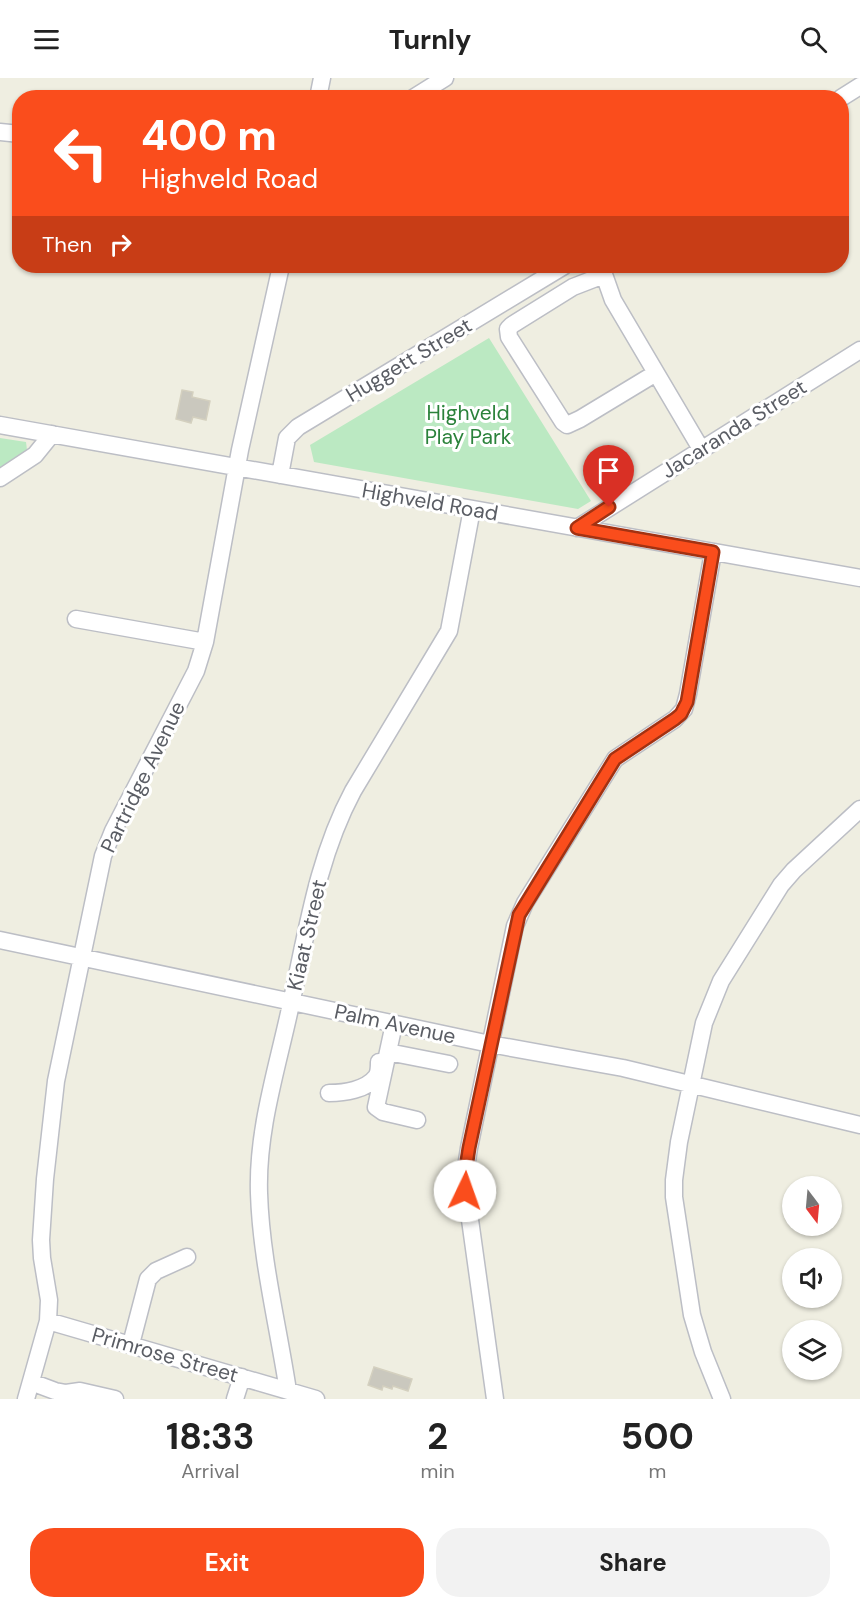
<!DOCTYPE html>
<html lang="en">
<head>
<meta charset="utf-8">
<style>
	:root { --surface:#fff; --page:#f2f2f2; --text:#222; --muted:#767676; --accent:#fa4d1c }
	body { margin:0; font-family:"DM Sans",sans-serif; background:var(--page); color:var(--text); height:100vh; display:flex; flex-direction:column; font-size:22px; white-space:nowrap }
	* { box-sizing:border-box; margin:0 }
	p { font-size:20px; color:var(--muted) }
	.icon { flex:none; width:33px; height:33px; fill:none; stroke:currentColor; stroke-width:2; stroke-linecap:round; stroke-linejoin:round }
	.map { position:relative; height:1321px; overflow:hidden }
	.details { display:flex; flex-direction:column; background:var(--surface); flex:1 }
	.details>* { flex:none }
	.top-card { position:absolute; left:12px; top:12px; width:837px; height:183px; border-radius:24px; box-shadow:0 2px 4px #0004; background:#fa4d1c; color:#fff; overflow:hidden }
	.needle { width:39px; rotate:164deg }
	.buttons { position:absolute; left:782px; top:1098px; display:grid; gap:12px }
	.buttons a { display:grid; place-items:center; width:60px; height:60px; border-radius:50%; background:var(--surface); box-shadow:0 2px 4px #0004; font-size:30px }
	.pin { position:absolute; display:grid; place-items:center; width:51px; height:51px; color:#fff; margin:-62px -26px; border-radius:50% 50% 50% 0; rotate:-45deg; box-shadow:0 0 6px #0007 }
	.pin .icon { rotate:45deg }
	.me { position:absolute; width:66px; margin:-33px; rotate:3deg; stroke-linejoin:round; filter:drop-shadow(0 0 4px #0008) }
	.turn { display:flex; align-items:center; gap:21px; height:126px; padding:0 30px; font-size:27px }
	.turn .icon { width:78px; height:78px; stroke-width:2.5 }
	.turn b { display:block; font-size:42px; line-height:51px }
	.then { display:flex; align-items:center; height:57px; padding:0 30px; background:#0003; gap:12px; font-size:22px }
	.eta { display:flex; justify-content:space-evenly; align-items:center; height:102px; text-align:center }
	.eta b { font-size:36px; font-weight:700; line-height:42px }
	.action { display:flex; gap:12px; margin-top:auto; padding:12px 30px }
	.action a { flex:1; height:69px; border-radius:24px; background:var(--accent); color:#fff; font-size:24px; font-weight:700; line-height:69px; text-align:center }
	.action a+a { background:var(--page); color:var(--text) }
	header { display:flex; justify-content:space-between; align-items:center; height:78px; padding:0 30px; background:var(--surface); font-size:27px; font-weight:700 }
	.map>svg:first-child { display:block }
	.green { fill:#bbe9c2 }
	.building { fill:#cac8be; stroke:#d4d0bf; stroke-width:1.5 }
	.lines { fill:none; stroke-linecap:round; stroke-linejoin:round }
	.minor-casing { stroke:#bcbec5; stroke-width:19 }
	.minor { stroke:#fff; stroke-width:16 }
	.route-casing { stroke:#a23212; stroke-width:15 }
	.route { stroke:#fa4d1c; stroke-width:10 }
	.labels { text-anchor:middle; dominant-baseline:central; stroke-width:6; stroke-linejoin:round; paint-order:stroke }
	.street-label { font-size:21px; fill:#5a5d64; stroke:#fff }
	.park-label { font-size:21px; fill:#2b823b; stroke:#fff }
</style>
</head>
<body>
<header><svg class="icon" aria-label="menu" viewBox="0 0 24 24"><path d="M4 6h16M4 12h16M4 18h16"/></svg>Turnly<svg class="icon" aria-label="search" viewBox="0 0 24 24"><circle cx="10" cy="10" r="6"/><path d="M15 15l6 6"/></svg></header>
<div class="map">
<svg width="860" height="1321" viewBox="0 0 860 1321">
	<rect width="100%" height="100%" fill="#efeee1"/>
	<path class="green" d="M489,260L591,423L578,431L314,384L310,367Z
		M0,360L26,364L27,372L0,391Z"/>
	<path class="building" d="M182,312L193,314L192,319L210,323L206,342L193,339L191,345L176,341Z
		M374,1289L412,1301L408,1313L393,1308L392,1311L383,1308L382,1312L368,1307Z"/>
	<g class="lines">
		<g class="minor-casing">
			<path id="minor" d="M318,20L322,0
				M413,20L445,0
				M841,20L860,8
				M0,54L20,56
				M601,188L613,222L701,371
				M604,197L573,209L512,247L508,251L509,259L563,344L567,347L580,341L656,295
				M0,347L860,500
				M280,397L287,360L298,349L564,188
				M0,400L35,377L52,356
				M577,450L860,272
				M76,541L205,564
				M0,862L490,966L623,990L860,1047
				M394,946L376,1029L383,1034L417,1042
				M388,974L449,986
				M329,1015C344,1015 366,1012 376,999C379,995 379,988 379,984
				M48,1243L316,1321
				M131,1266L148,1201L156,1193L187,1179
				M31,1304L55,1313L66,1315L80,1313L115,1321
				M288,1313C278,1247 261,1181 259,1115C257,1054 276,994 289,935C306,860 316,782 353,713L449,553L472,431
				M26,1321L48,1243L49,1222L42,1180L41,1162L45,1101L56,1003L103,778L113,753L196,593L205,564L240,372L281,188
				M235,1321L242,1299
				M495,1321L466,1113L465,1096L469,1070L515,848L525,825L615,681L675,641L684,631L688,616L713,474
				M722,1321L703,1274L692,1237L674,1119V1102L679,1064L704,945L721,903L781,807L794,792L860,731"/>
		</g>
		<use href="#minor" class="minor"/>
	</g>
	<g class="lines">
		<g class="route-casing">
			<path id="route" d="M465,1113V1096L469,1070L519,837L615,681L675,641L681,636L687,624L713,474L577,450L609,429"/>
		</g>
		<use href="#route" class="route"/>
	</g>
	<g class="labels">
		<g class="street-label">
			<text transform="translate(409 282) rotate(-31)">Huggett Street</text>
			<text transform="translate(734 351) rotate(-32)">Jacaranda Street</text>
			<text transform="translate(430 424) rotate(10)">Highveld Road</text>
			<text transform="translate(143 699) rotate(-64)">Partridge Avenue</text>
			<text transform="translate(307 857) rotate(-77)">Kiaat Street</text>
			<text transform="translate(395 946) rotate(12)">Palm Avenue</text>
			<text transform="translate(165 1277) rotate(16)">Primrose Street</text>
		</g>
		<g class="park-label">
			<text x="468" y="335">Highveld<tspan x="468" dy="24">Play Park</tspan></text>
		</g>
	</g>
</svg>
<div class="buttons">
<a><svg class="needle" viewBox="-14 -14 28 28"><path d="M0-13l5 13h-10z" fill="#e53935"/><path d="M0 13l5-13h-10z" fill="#767676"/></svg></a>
<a><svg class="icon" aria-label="sound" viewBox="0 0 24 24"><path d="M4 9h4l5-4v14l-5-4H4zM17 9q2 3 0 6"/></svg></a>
<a><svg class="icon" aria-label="layers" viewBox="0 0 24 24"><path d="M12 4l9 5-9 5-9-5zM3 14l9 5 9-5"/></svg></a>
</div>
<div class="pin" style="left:609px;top:429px;background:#d93025"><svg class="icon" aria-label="arrive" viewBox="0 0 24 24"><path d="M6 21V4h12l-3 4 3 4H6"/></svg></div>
<svg class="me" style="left:465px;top:1113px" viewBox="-20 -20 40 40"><circle r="19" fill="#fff"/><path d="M0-13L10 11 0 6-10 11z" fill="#fa4d1c"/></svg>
<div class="top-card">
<div class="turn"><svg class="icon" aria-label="left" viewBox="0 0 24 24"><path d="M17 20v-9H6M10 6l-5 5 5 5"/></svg><div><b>400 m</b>Highveld Road</div></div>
<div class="then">Then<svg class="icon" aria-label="right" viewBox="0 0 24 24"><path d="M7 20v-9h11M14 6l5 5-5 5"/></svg></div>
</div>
</div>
<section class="details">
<div class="eta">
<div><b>18:33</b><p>Arrival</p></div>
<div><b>2</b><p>min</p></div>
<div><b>500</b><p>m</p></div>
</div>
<div class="action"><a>Exit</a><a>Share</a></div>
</section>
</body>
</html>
